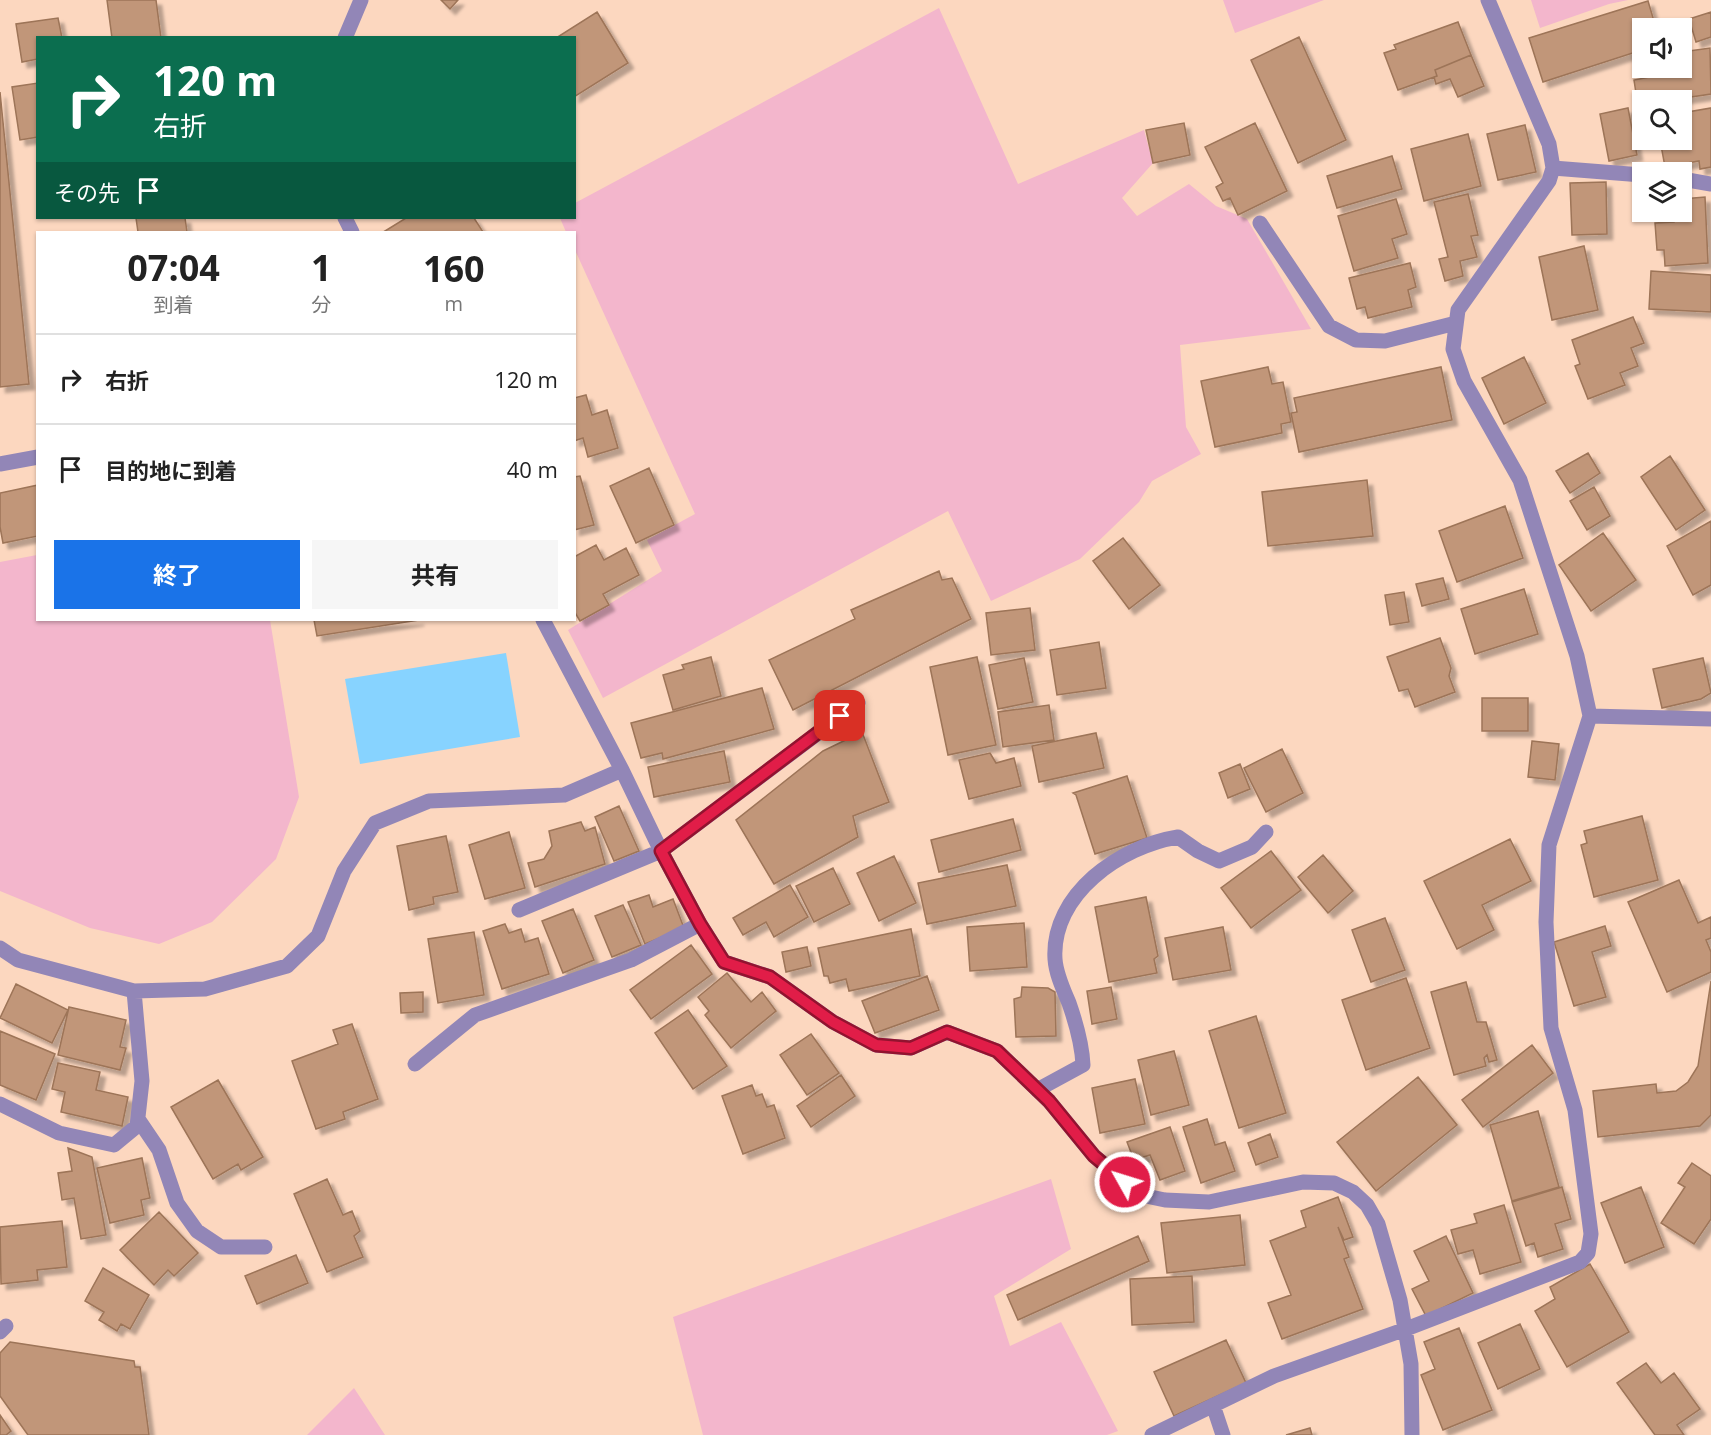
<!DOCTYPE html>
<html lang="ja">
<head>
<meta charset="utf-8">
<style>
	:root { --surface:#fff; --page:#f6f6f6; --text:#222; --muted:#767676; --line:#e0e0e0; --accent:#1a73e8 }
	body { margin:0; font-family:"Open Sans","Noto Sans JP",sans-serif; background:var(--page); color:var(--text); height:100vh; display:flex; flex-direction:column; font-size:22px; white-space:nowrap }
	* { box-sizing:border-box; margin:0 }
	p { font-size:20px; color:var(--muted) }
	.icon { flex:none; width:33px; height:33px; fill:none; stroke:currentColor; stroke-width:2; stroke-linecap:round; stroke-linejoin:round }
	.map { position:relative; flex:1; overflow:hidden }
	.side { position:absolute; left:36px; top:231px; width:540px; height:390px; display:flex; flex-direction:column; background:var(--surface); border-radius:0px; box-shadow:0 2px 4px #0004 }
	.side>* { flex:none }
	.banner { position:absolute; left:36px; top:36px; width:540px; height:183px; border-radius:0px; box-shadow:0 2px 4px #0004; background:#0b6e4f; color:#fff; overflow:hidden }
	.buttons { position:absolute; left:1632px; top:18px; display:grid; gap:12px }
	.buttons a { display:grid; place-items:center; width:60px; height:60px; border-radius:0px; background:var(--surface); box-shadow:0 2px 4px #0004; font-size:30px }
	.pin { position:absolute; display:grid; place-items:center; width:51px; height:51px; color:#fff; margin:-26px; border-radius:12px; box-shadow:0 3px 9px #0006 }
	.me { position:absolute; width:66px; margin:-33px; rotate:309deg; stroke-linejoin:round; filter:drop-shadow(0 0 4px #0008) }
	.turn { display:flex; align-items:center; gap:21px; height:126px; padding:0 18px; font-size:27px }
	.turn .icon { width:78px; height:78px; stroke-width:2.5 }
	.turn b { display:block; font-size:42px; line-height:51px }
	.then { display:flex; align-items:center; height:57px; padding:0 18px; background:#0003; gap:12px; font-size:22px }
	.eta { display:flex; justify-content:space-evenly; align-items:center; height:102px; text-align:center }
	.eta b { font-size:36px; font-weight:700; line-height:42px }
	.cta { display:flex; gap:12px; margin-top:auto; padding:12px 18px }
	.cta a { flex:1; height:69px; border-radius:0px; background:var(--accent); color:#fff; font-size:24px; font-weight:700; line-height:69px; text-align:center }
	.cta a+a { background:var(--page); color:var(--text) }
	ul { padding:0; list-style:none }
	li { display:flex; align-items:center; gap:18px; height:90px; padding:0 18px; border-top:2px solid var(--line) }
	li div { flex:1 }
	li b { display:block; font-size:22px }
	li em { font-style:normal }
	.map>svg:first-child { display:block }
	.green { fill:#f3b6cc }
	.water { fill:#87d3ff }
	.building { fill:#c19679; stroke:#9d7458; stroke-width:1.5; filter:url(#shadow) }
	.lines { fill:none; stroke-linecap:round; stroke-linejoin:round }
	.minor { stroke:#9286b7; stroke-width:15 }
	.route-casing { stroke:#92132f; stroke-width:15 }
	.route { stroke:#e11d48; stroke-width:10 }
</style>
</head>
<body>
<div class="map">
<svg width="1711" height="1435" viewBox="0 0 1711 1435">
	<defs>
		<filter id="shadow"><feDropShadow dx="5.5" dy="5.5" stdDeviation="1.5" flood-color="#0004"/></filter>
	</defs>
	<rect width="100%" height="100%" fill="#fcd7bf"/>
	<path class="green" d="M1223,0H1324L1235,33Z
		M1531,0H1628L1609,4L1540,28Z
		M939,8L1018,184L1144,130L1153,163L1122,198L1137,216L1189,184L1216,206L1247,219L1311,329L1180,345L1186,427L1201,454L1152,481L1139,502L1080,559L991,601L948,511L603,698L568,630L662,571L647,540L695,514L575,250L574,232H566L560,218H574L575,203Z
		M37,555L38,620H270L299,797L276,859L212,922L159,944L90,928L0,891V562Z
		M1051,1179L1071,1249L994,1296L1010,1346L1061,1322L1118,1431L1107,1435H703L673,1317Z
		M354,1388L385,1435H307Z"/>
	<path class="water" d="M506,653L520,737L360,764L345,679Z"/>
	<path class="building" d="M107,0H156L161,38H112Z
		M441,0H458L450,9Z
		M1648,1L1656,28H1642V50L1543,82L1529,38Z
		M597,12L628,63L574,97V38H556Z
		M1711,12V37L1696,42L1689,19Z
		M58,18L62,38H38V59L22,62L16,24Z
		M1458,22L1471,55L1435,70L1437,76L1398,90L1384,53L1396,49L1394,45Z
		M1299,37L1346,140L1298,163L1251,60Z
		M1710,48L1711,94L1671,100H1642V105L1638,106L1634,80L1650,77L1648,68H1682V52Z
		M1471,55L1484,86L1458,97L1450,79L1436,84L1434,77L1437,76L1435,70Z
		M38,83V137L20,140L12,87Z
		M0,92L29,384L0,387Z
		M1628,108L1637,155L1609,161L1600,114Z
		M1711,108V167L1700,169L1699,161L1665,167L1660,140H1682V113Z
		M1184,123L1190,155L1153,163L1146,130Z
		M1255,123L1287,191L1238,215L1230,198L1223,201L1216,187L1223,183L1205,147Z
		M1525,125L1536,172L1498,180L1487,134Z
		M1468,134L1481,186L1424,201L1411,149Z
		M1392,156L1402,189L1337,208L1327,176Z
		M1606,182L1607,234L1572,235L1570,183Z
		M1468,194L1478,235L1471,236L1477,257L1460,261L1463,276L1445,281L1439,259L1448,257L1434,202Z
		M1705,197L1708,263L1665,266L1664,250H1657L1655,223L1674,222V212H1682V199Z
		M1396,199L1407,234L1392,239L1398,258L1354,271L1338,216Z
		M136,218H185L187,232H138Z
		M406,218H474L483,232H387L385,231Z
		M1584,246L1598,310L1552,320L1539,257Z
		M1410,263L1416,287L1408,290L1412,307L1368,318L1365,307L1357,309L1349,278Z
		M1651,271L1711,275V312L1649,309Z
		M1633,317L1644,343L1631,348L1638,366L1620,373L1625,385L1588,399L1575,366L1580,364L1572,340Z
		M1524,357L1546,403L1504,424L1482,378Z
		M1268,367L1272,384L1283,382L1291,422L1281,424L1282,433L1215,447L1201,381Z
		M1441,367L1452,420L1299,452L1291,413L1297,412L1294,398Z
		M586,395L592,415L607,410L618,448L588,457L583,438L574,441V398Z
		M1588,453L1600,473L1570,493L1556,471Z
		M1670,456L1705,510L1676,530L1641,477Z
		M649,468L674,525L636,543L610,486Z
		M580,476L594,525L574,530V477Z
		M1367,480L1373,536L1268,546L1262,492Z
		M38,485V536L3,543L0,527V493Z
		M1594,487L1610,516L1587,530L1570,501Z
		M1505,506L1523,558L1457,582L1439,531Z
		M1711,521V585L1693,595L1667,546Z
		M1603,533L1636,580L1591,611L1559,565Z
		M1123,538L1160,585L1129,609L1093,561Z
		M596,545L604,560L626,548L639,575L603,594L609,605L580,621L574,611V557Z
		M939,571L942,580L952,578L971,619L793,710L769,660L855,619L851,610Z
		M1443,578L1449,599L1422,606L1416,584Z
		M1524,589L1538,634L1475,654L1461,609Z
		M1404,592L1409,622L1390,625L1385,595Z
		M1030,608L1035,650L991,655L986,613Z
		M314,620H419L317,636Z
		M1440,638L1451,668L1449,676L1455,692L1415,707L1408,689L1399,691L1387,657Z
		M1099,642L1106,688L1057,695L1050,650Z
		M711,657L721,696L673,710L663,675L684,669L682,665Z
		M977,657L996,745L948,755L930,667Z
		M1024,658L1033,702L998,709L989,665Z
		M1703,658L1711,693L1701,699L1662,708L1653,669Z
		M762,688L774,729L663,759L662,753L641,758L631,723Z
		M1482,698H1528V731H1482Z
		M1049,705L1054,740L1003,747L998,712Z
		M862,732L889,802L853,816L858,837L774,884L736,820L823,751Z
		M1096,733L1104,768L1039,782L1032,746Z
		M1532,741L1559,744L1555,780L1528,777Z
		M1282,749L1303,793L1266,812L1244,768Z
		M724,751L730,782L654,797L648,767Z
		M990,753L996,763L1014,758L1021,786L969,799L959,760Z
		M1240,764L1250,789L1228,798L1219,773Z
		M1127,776L1147,838L1095,854L1076,795L1073,793Z
		M619,806L639,851L614,861L595,817Z
		M1642,816L1658,880L1594,897L1581,845L1587,843L1584,831Z
		M1013,819L1021,850L939,872L931,840Z
		M581,822L585,831L595,827L605,864L535,887L528,863L544,859L552,846L549,831Z
		M509,832L525,888L485,899L469,845Z
		M446,836L458,892L433,897L434,904L409,910L397,846Z
		M1510,839L1531,881L1482,905L1494,930L1457,949L1424,881Z
		M1271,851L1301,890L1251,928L1221,888Z
		M1323,855L1353,891L1328,913L1298,877Z
		M894,856L916,903L879,921L857,873Z
		M1007,865L1016,906L927,924L918,883Z
		M833,868L850,904L814,922L796,886Z
		M1679,880L1698,923L1711,917V938L1706,940L1711,952V972L1667,992L1628,902Z
		M790,885L808,917L774,937L766,922L743,935L733,918Z
		M649,895L653,907L673,899L684,928L645,944L628,902Z
		M1146,897L1158,956L1154,959L1157,973L1109,982L1095,907Z
		M623,905L641,945L612,957L595,916Z
		M573,909L594,960L563,973L542,921Z
		M1385,918L1405,970L1371,982L1352,930Z
		M1024,923L1027,967L970,971L967,927Z
		M505,924L509,933L521,929L525,942L538,938L549,974L502,989L483,931Z
		M1605,926L1611,946L1592,952L1606,997L1574,1006L1554,942Z
		M1223,927L1231,970L1173,980L1165,938Z
		M911,929L920,976L849,991L846,979L830,983L828,976H824L818,948Z
		M474,932L484,995L438,1003L428,939Z
		M691,945L712,974L651,1019L630,990Z
		M807,947L811,966L786,972L782,952Z
		M727,973L751,1002L762,992L776,1011L731,1048L705,1015L709,1011L698,997Z
		M927,976L939,1010L875,1033L862,1001Z
		M1406,978L1430,1048L1366,1070L1342,1000Z
		M1711,981V1115L1700,1126L1598,1137L1593,1091L1656,1084L1657,1093L1676,1091L1688,1082L1698,1066Z
		M1466,982L1477,1022H1486L1497,1060L1489,1062L1487,1055L1484,1058L1486,1066L1454,1075L1431,992Z
		M16,984L68,1010L52,1043L0,1018Z
		M1022,987L1048,988L1055,992L1056,1036L1016,1037L1014,999L1021,997Z
		M1111,987L1117,1019L1092,1024L1087,991Z
		M423,992V1012L401,1013L400,993Z
		M69,1007L126,1020L120,1047L126,1048L120,1070L58,1055Z
		M688,1010L727,1066L693,1089L655,1033Z
		M1256,1016L1286,1113L1239,1128L1209,1031Z
		M352,1024L378,1099L343,1112L345,1119L316,1129L292,1061L338,1044L333,1030Z
		M0,1031L55,1054L36,1100L0,1085Z
		M811,1034L839,1073L807,1095L780,1055Z
		M1532,1045L1553,1073L1483,1127L1462,1100Z
		M1174,1051L1189,1105L1151,1115L1138,1060Z
		M58,1063L100,1072L96,1090L128,1097L122,1126L61,1112L65,1092L52,1089Z
		M841,1075L855,1096L811,1127L797,1106Z
		M1418,1077L1457,1125L1376,1191L1337,1142Z
		M1135,1079L1145,1124L1100,1133L1092,1088Z
		M218,1080L263,1157L241,1170L238,1164L213,1179L171,1107Z
		M752,1085L756,1096L762,1094L767,1107L774,1105L785,1138L743,1154L722,1096Z
		M1538,1111L1559,1187L1512,1201L1490,1125Z
		M1207,1119L1215,1145L1225,1142L1235,1171L1201,1183L1183,1127Z
		M1170,1127L1185,1171L1160,1180L1150,1155L1134,1160L1127,1142Z
		M1270,1134L1278,1157L1256,1165L1248,1143Z
		M68,1148L92,1157L106,1235L81,1239L74,1198L62,1200L58,1173L72,1171Z
		M142,1158L150,1198L141,1200L144,1215L110,1223L97,1168Z
		M1692,1163L1711,1176V1219L1694,1244L1661,1223L1685,1187L1678,1183Z
		M327,1179L343,1215L352,1211L360,1231L354,1236L363,1257L327,1272L294,1194Z
		M1562,1187L1571,1219L1555,1224L1563,1249L1538,1257L1534,1243L1526,1246L1512,1202Z
		M1641,1187L1664,1247L1625,1263L1601,1203Z
		M1338,1197L1353,1237L1344,1240L1338,1227L1349,1257L1344,1259L1363,1309L1282,1339L1268,1303L1291,1295L1270,1241L1306,1227L1301,1211Z
		M1504,1205L1521,1262L1480,1274L1473,1250L1458,1254L1451,1230L1477,1223L1474,1214Z
		M159,1212L198,1253L174,1276L168,1270L154,1285L120,1250Z
		M1240,1215L1245,1265L1167,1273L1161,1223Z
		M62,1221L67,1267L37,1270L38,1280L1,1284L0,1227Z
		M1138,1236L1149,1261L1018,1320L1007,1295Z
		M1446,1236L1473,1293L1426,1316L1412,1289L1429,1281L1414,1251Z
		M296,1255L308,1283L257,1304L245,1276Z
		M1590,1264L1629,1332L1567,1367L1535,1311L1555,1299L1550,1287Z
		M103,1268L149,1295L130,1329L121,1324L117,1331L99,1320L104,1312L85,1301Z
		M1192,1276L1194,1322L1132,1325L1130,1279Z
		M1520,1324L1540,1369L1498,1389L1478,1343Z
		M1459,1328L1492,1410L1443,1430L1421,1375L1435,1369L1424,1342Z
		M1226,1340L1246,1383L1174,1416L1154,1372Z
		M10,1342L134,1361L135,1367H140L149,1435H28L0,1396V1353Z
		M1646,1363L1661,1383L1674,1373L1700,1409L1677,1425L1684,1435H1655L1617,1383Z
		M0,1415L11,1431L6,1435H0Z
		M1310,1428L1312,1435H1286Z"/>
	<g class="lines">
		<path class="minor" d="M345,38L361,0
			M1553,168L1642,175
			M1682,179L1711,184
			M345,218L352,232
			M1260,223L1329,326L1356,340L1385,341L1456,323
			M0,464L38,457
			M543,620L622,770L661,851L700,924L724,962L770,977L833,1022L876,1045L911,1048L947,1032L997,1051L1049,1101L1094,1156L1141,1195L1165,1200L1209,1202L1303,1182L1334,1183L1353,1192L1367,1205L1378,1224L1400,1300L1411,1364L1412,1435
			M1590,716L1711,719
			M519,910L661,851L858,703
			M0,948L18,960L134,991L205,989L287,966L318,936L344,871L375,823L429,801L564,795L622,770
			M415,1064L475,1015L631,960L700,924
			M1037,1090L1083,1065C1082,1043 1076,1023 1069,1003C1063,989 1056,974 1055,959C1051,894 1121,846 1178,837L1198,851L1219,861L1252,847L1266,832
			M0,1104L59,1133L114,1145L137,1126L142,1081L134,991
			M138,1119L159,1150L177,1203L197,1231L221,1247H265
			M0,1332L6,1326
			M1213,1405L1223,1435
			M1152,1435L1274,1376L1406,1329L1580,1262L1588,1253L1591,1234L1575,1110L1551,1028L1546,922L1549,845L1590,716L1577,656L1520,480L1464,381L1453,349L1458,310L1549,181L1553,168L1549,144L1488,0"/>
	</g>
	<g class="lines">
		<g class="route-casing">
			<path id="route" d="M840,716L661,851L700,924L724,962L770,977L833,1022L876,1045L911,1048L947,1032L997,1051L1049,1101L1094,1156L1125,1182"/>
		</g>
		<use href="#route" class="route"/>
	</g>
</svg>
<div class="buttons">
<a><svg class="icon" aria-label="sound" viewBox="0 0 24 24"><path d="M4 9h4l5-4v14l-5-4H4zM17 9q2 3 0 6"/></svg></a>
<a><svg class="icon" aria-label="search" viewBox="0 0 24 24"><circle cx="10" cy="10" r="6"/><path d="M15 15l6 6"/></svg></a>
<a><svg class="icon" aria-label="layers" viewBox="0 0 24 24"><path d="M12 4l9 5-9 5-9-5zM3 14l9 5 9-5"/></svg></a>
</div>
<div class="pin" style="left:840px;top:716px;background:#d93025"><svg class="icon" aria-label="arrive" viewBox="0 0 24 24"><path d="M6 21V4h12l-3 4 3 4H6"/></svg></div>
<svg class="me" style="left:1125px;top:1182px" viewBox="-20 -20 40 40"><circle r="17" fill="#e11d48" stroke="#fff" stroke-width="3"/><path d="M0-11L8 9 0 5-8 9z" fill="#fff"/></svg>
<div class="banner">
<div class="turn"><svg class="icon" aria-label="right" viewBox="0 0 24 24"><path d="M7 20v-9h11M14 6l5 5-5 5"/></svg><div><b>120 m</b>右折</div></div>
<div class="then">その先<svg class="icon" aria-label="arrive" viewBox="0 0 24 24"><path d="M6 21V4h12l-3 4 3 4H6"/></svg></div>
</div>
<section class="side">
<div class="eta">
<div><b>07:04</b><p>到着</p></div>
<div><b>1</b><p>分</p></div>
<div><b>160</b><p>m</p></div>
</div>
<ul>
<li><svg class="icon" aria-label="right" viewBox="0 0 24 24"><path d="M7 20v-9h11M14 6l5 5-5 5"/></svg><div><b>右折</b></div><em>120 m</em></li>
<li><svg class="icon" aria-label="arrive" viewBox="0 0 24 24"><path d="M6 21V4h12l-3 4 3 4H6"/></svg><div><b>目的地に到着</b></div><em>40 m</em></li>
</ul>
<div class="cta"><a>終了</a><a>共有</a></div>
</section>
</div>
</body>
</html>
